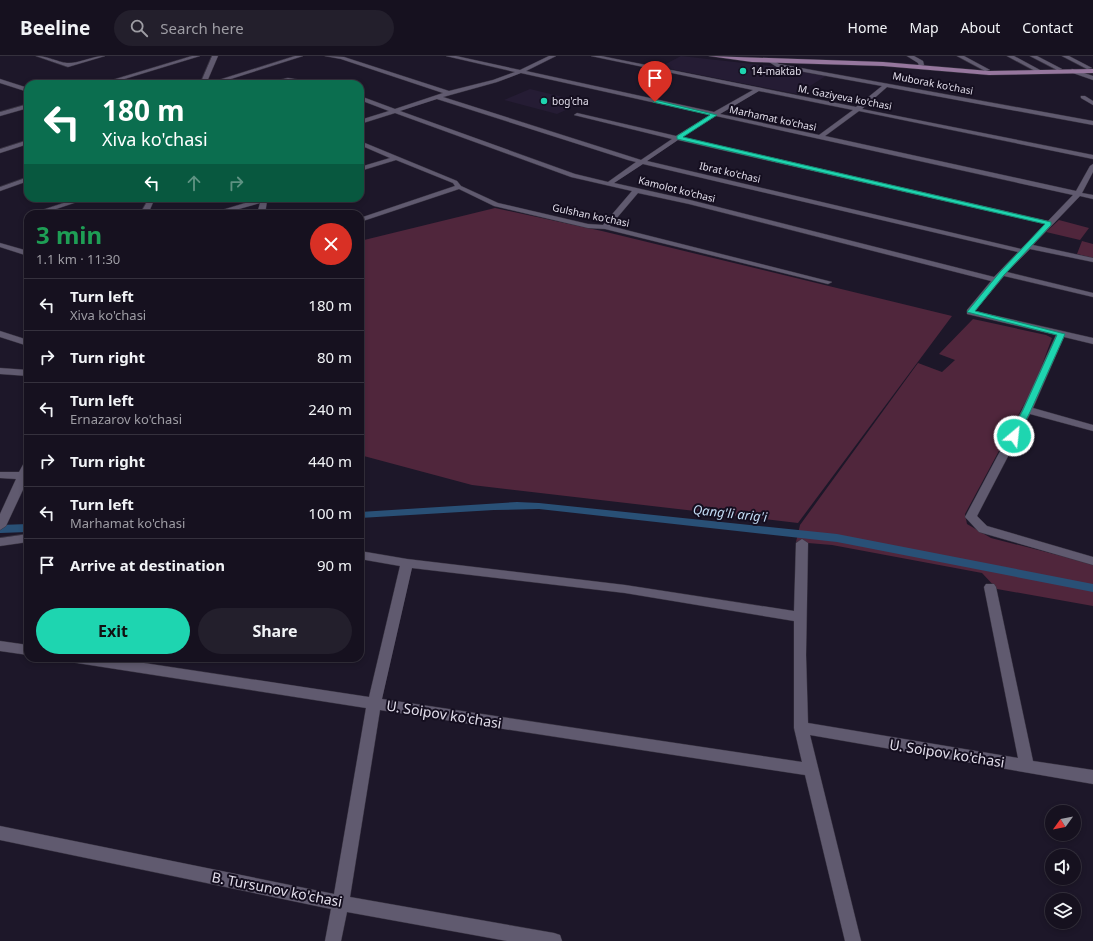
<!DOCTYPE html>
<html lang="en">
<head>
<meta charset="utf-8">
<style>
	:root { --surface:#16111f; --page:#231f2c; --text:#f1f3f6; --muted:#9e9da4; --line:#35313d; --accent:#1ed5b0 }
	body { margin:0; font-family:"Noto Sans",sans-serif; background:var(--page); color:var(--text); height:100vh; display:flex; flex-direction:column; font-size:15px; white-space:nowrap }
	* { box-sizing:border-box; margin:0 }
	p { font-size:13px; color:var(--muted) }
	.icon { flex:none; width:22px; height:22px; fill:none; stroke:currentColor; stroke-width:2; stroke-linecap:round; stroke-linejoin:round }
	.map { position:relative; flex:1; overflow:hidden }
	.drawer { position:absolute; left:24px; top:154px; width:340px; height:452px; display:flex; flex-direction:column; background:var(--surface); border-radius:12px; box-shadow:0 2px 6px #0003,0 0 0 1px var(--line) }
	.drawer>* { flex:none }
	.hud { position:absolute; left:24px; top:24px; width:340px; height:122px; border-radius:12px; box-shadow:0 2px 6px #0003,0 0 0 1px var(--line); background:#0b6e4f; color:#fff; overflow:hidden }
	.needle { width:26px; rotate:237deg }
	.fabs { position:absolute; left:1045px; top:749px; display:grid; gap:8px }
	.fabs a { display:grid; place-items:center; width:36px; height:36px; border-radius:50%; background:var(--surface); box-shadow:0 2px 6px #0003,0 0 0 1px var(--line); font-size:20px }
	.pin { position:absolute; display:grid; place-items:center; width:34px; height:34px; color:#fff; margin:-41px -17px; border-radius:50% 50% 50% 0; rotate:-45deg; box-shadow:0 0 4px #0007 }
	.pin .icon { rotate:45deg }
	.me { position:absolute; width:44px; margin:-22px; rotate:28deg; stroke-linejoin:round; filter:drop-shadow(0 0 3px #0008) }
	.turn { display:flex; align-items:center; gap:14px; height:84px; padding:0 12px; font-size:18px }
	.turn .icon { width:52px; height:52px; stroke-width:2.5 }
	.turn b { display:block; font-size:28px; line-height:34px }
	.lanes { display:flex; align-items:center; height:38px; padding:0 12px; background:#0003; justify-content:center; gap:20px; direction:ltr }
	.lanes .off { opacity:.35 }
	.round { display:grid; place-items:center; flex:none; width:42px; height:42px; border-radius:21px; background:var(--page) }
	.headline { display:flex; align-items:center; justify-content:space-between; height:68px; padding:0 12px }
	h1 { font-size:24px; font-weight:700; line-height:30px; color:#1e9e55 }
	.action { display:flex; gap:8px; margin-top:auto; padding:8px 12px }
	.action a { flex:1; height:46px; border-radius:24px; background:var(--accent); color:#111; font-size:16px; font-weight:700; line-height:46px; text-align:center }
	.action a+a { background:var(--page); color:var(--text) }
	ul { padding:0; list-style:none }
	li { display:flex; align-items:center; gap:12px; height:52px; padding:0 12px; border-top:1px solid var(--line) }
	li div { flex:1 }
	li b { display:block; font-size:15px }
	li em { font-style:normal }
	header { display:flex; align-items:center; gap:24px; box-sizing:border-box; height:56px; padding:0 20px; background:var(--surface); border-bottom:1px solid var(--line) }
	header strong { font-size:19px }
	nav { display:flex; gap:22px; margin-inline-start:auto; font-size:14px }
	.search { width:280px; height:36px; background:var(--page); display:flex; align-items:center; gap:10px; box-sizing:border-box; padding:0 14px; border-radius:22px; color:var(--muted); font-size:15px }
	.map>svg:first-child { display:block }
	.built { fill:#251c34 }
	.green { fill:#50263c }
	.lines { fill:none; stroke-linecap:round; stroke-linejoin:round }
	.canal { fill:#295076; fill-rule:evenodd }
	.minor-casing { stroke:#383341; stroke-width:1 }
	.major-casing { stroke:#383341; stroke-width:1 }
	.minor { fill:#605a6f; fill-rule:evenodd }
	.major { fill:#96779e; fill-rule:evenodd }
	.route { fill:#1ed5b0; stroke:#148a72 }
	.poi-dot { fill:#1ed5b0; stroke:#140e1f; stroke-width:1.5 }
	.labels { text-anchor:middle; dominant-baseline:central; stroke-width:4; stroke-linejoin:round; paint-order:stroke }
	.far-poi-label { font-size:10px; fill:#e3dfec; stroke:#140e1f; text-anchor:start }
	.far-street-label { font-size:10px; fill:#e3dfec; stroke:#140e1f }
	.water-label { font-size:13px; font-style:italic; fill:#c3dbf4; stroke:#140e1f }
	.near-street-label { font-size:14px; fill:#e3dfec; stroke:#140e1f }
</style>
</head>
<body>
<header>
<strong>Beeline</strong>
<div class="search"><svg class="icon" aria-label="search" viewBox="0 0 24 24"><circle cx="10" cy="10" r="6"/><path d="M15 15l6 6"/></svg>Search here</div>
<nav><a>Home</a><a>Map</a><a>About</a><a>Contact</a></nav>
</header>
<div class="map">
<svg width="1093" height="885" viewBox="0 0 1093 885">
	<rect width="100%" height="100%" fill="#1d1729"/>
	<path class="built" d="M681,0L780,11L826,20L797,38L660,11Z
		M530,33L583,46L557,58L504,44Z"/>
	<path class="green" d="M495,152L602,175L952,260L798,467L472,429L360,399V185Z
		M1059,164L1089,172L1080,184L1046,176Z
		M1082,185L1093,188V202L1077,198Z
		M973,263L1046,279L1052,282L1035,328L965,458L967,468L991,482L1093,508V550L997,533L982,517L832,489L796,486L800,469L918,307L942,316L955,304L939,298Z"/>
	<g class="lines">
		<path class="canal" d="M517,446L539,447L837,478L1093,528V536L837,486L539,453L494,454L360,462V456Z
			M28,468V476L0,477V469Z"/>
		<g class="minor-casing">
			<path id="minor" d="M36,0C48,0 57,6 67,7C78,8 92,0 105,0L68,11Z
				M192,0H200L108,28H99Z
				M212,0H218L206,28H200Z
				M295,0H303L215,28H206Z
				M325,0L344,1L449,35L493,24L515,16L446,0H456L520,14L549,0H556L526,15L714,56L753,34L591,0H601L856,51L882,30L777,11L769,6L771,3L779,8L1093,65V69L887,31L862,53L1093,99V103L859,55L825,80L1076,135L1090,110L1093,108V116L1082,137L1093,139V143L1080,140L1033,189L1093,202V206L1030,193L1007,216L1093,237V241L1004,220L975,255L1093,282V288L1064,281L1033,352L1093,369V375L1030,358L977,460L987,470L1093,501V509L979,476L965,461L1022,354L1056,279L967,258V254L991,225L689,148L638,137L610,170L832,226L828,228L605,173L588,172L494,150L459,133L360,166V162L455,130L453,127L396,104L360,115V111L390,102L360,89V85L457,125L461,130L498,147L588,168L603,169L632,135L571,121L395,57L360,68V64L389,55L360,44V40L395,53L443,37L341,3ZM521,17L710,59L676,80L577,57L574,59L672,83L641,104L443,41L497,26ZM759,35L853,54L819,79L720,58ZM437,43L628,104L636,106L608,126L575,118L400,55ZM716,60L1073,139L1048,165L682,81ZM678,84L1045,168L1021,193L647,105ZM643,108L1018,196L994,221L690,144L614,127Z
				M907,0H914L923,5L924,9L919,10L918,7Z
				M957,0H964L990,14L985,15Z
				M1007,0H1014L1040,14L1035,15Z
				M1030,0H1037L1062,13L1057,14Z
				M1062,0H1069L1092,12L1087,13Z
				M1072,13L1093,20V24L1070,16Z
				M288,22L314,26L317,28L288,26L262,28Z
				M0,23L28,32V36L0,27Z
				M1081,40H1085L1093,45V49L1081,42Z
				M28,48V52L0,60V56Z
				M28,84V88L0,97V93Z
				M28,121V125L0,135V131Z
				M79,142H89L41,158H30Z
				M149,142H155L148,158H140Z
				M262,142H273L267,145L265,158H257L260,147L221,158H209Z
				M0,187L28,195V200L0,191Z
				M0,275L28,284V290L0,281Z
				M0,312L28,314V320L0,318Z
				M28,406V423L6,470L0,474V458L16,423L0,422V416H19L24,407Z
				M28,478V486L0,490V482Z
				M802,483L808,487L806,599L808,667L1018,702L984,531L986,528H994L996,531L1033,705L1093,714V728L810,679L861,885H845L805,719L380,654L350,841L554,877L560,879L562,885H507L347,856L341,885H325L331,853L0,784V770L334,838L366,652L77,607L72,606L70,602H111L369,641L400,510L360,503V495L407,503L625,529L794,555L796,487ZM412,512L625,537L794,565V672L802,706L382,643Z
				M0,585L28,589V599L0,595Z"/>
		</g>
		<g class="major-casing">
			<path id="major" d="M709,0L883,6L989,15L1093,13V17L989,19L883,10L752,6Z"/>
		</g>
		<use href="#minor" class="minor"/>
		<use href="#major" class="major"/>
	</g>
	<path class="route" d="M655,44L717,59L683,81L1051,166V169L1004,219L975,255L1065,278L1031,354L1017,382H1011L1009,380L1023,354L1057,279L967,256L1000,216L1045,168L677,83V80L710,59L653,46Z"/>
	<g class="poi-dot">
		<circle cx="743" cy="15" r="4"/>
		<circle cx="544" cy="45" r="4"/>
	</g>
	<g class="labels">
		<g class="far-poi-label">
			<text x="751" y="15">14-maktab</text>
			<text x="552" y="45">bog'cha</text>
		</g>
		<g class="far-street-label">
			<text transform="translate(933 27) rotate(11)">Muborak ko'chasi</text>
			<text transform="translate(845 41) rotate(11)">M. Gaziyeva ko'chasi</text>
			<text transform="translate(773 62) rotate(12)">Marhamat ko'chasi</text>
			<text transform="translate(730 116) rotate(13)">Ibrat ko'chasi</text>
			<text transform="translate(677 133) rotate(14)">Kamolot ko'chasi</text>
			<text transform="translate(591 159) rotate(12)">Gulshan ko'chasi</text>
		</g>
		<g class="water-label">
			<text transform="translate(730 457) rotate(6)">Qang'li arig'i</text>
		</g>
		<g class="near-street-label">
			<text transform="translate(444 658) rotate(9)">U. Soipov ko'chasi</text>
			<text transform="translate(947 697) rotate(9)">U. Soipov ko'chasi</text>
			<text transform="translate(277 833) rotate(11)">B. Tursunov ko'chasi</text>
		</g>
	</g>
</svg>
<div class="fabs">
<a><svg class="needle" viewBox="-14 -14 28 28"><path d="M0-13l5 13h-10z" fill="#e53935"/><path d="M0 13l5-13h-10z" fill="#9e9da4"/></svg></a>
<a><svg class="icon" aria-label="sound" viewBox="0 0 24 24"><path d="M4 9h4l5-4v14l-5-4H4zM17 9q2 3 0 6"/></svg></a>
<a><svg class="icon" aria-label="layers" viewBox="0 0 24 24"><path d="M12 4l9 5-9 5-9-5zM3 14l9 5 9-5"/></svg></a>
</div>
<div class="pin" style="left:655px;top:46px;background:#d93025"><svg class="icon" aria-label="arrive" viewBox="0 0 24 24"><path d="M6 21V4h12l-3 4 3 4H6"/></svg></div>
<svg class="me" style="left:1014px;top:380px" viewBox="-20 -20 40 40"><circle r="17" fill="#1ed5b0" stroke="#fff" stroke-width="3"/><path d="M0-11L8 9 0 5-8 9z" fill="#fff"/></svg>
<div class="hud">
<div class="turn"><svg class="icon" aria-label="left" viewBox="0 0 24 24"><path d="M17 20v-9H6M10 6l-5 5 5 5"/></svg><div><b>180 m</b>Xiva ko'chasi</div></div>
<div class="lanes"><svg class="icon" aria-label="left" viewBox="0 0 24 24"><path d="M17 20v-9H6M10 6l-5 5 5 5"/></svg><svg class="icon off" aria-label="ahead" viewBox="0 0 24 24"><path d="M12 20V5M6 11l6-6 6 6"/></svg><svg class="icon off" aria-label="right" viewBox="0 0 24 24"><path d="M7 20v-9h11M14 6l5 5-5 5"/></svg></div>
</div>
<section class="drawer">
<div class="headline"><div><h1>3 min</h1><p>1.1 km · 11:30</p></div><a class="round" style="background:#d93025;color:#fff"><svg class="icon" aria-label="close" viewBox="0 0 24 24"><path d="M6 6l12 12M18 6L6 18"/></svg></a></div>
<ul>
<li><svg class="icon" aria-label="left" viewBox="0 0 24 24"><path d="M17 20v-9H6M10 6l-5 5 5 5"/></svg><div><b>Turn left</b><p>Xiva ko'chasi</p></div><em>180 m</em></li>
<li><svg class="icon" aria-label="right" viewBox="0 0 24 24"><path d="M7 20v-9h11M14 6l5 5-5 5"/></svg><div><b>Turn right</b></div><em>80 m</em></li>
<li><svg class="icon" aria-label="left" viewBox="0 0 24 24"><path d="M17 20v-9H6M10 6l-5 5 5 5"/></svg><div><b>Turn left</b><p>Ernazarov ko'chasi</p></div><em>240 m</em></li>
<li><svg class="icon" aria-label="right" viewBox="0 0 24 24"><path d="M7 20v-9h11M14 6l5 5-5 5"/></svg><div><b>Turn right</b></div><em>440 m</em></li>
<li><svg class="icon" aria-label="left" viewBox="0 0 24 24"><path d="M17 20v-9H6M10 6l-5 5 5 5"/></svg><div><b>Turn left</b><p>Marhamat ko'chasi</p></div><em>100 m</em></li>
<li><svg class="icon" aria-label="arrive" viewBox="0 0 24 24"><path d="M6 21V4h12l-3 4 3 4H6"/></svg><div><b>Arrive at destination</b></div><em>90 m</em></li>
</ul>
<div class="action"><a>Exit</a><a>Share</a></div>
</section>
</div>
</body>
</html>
